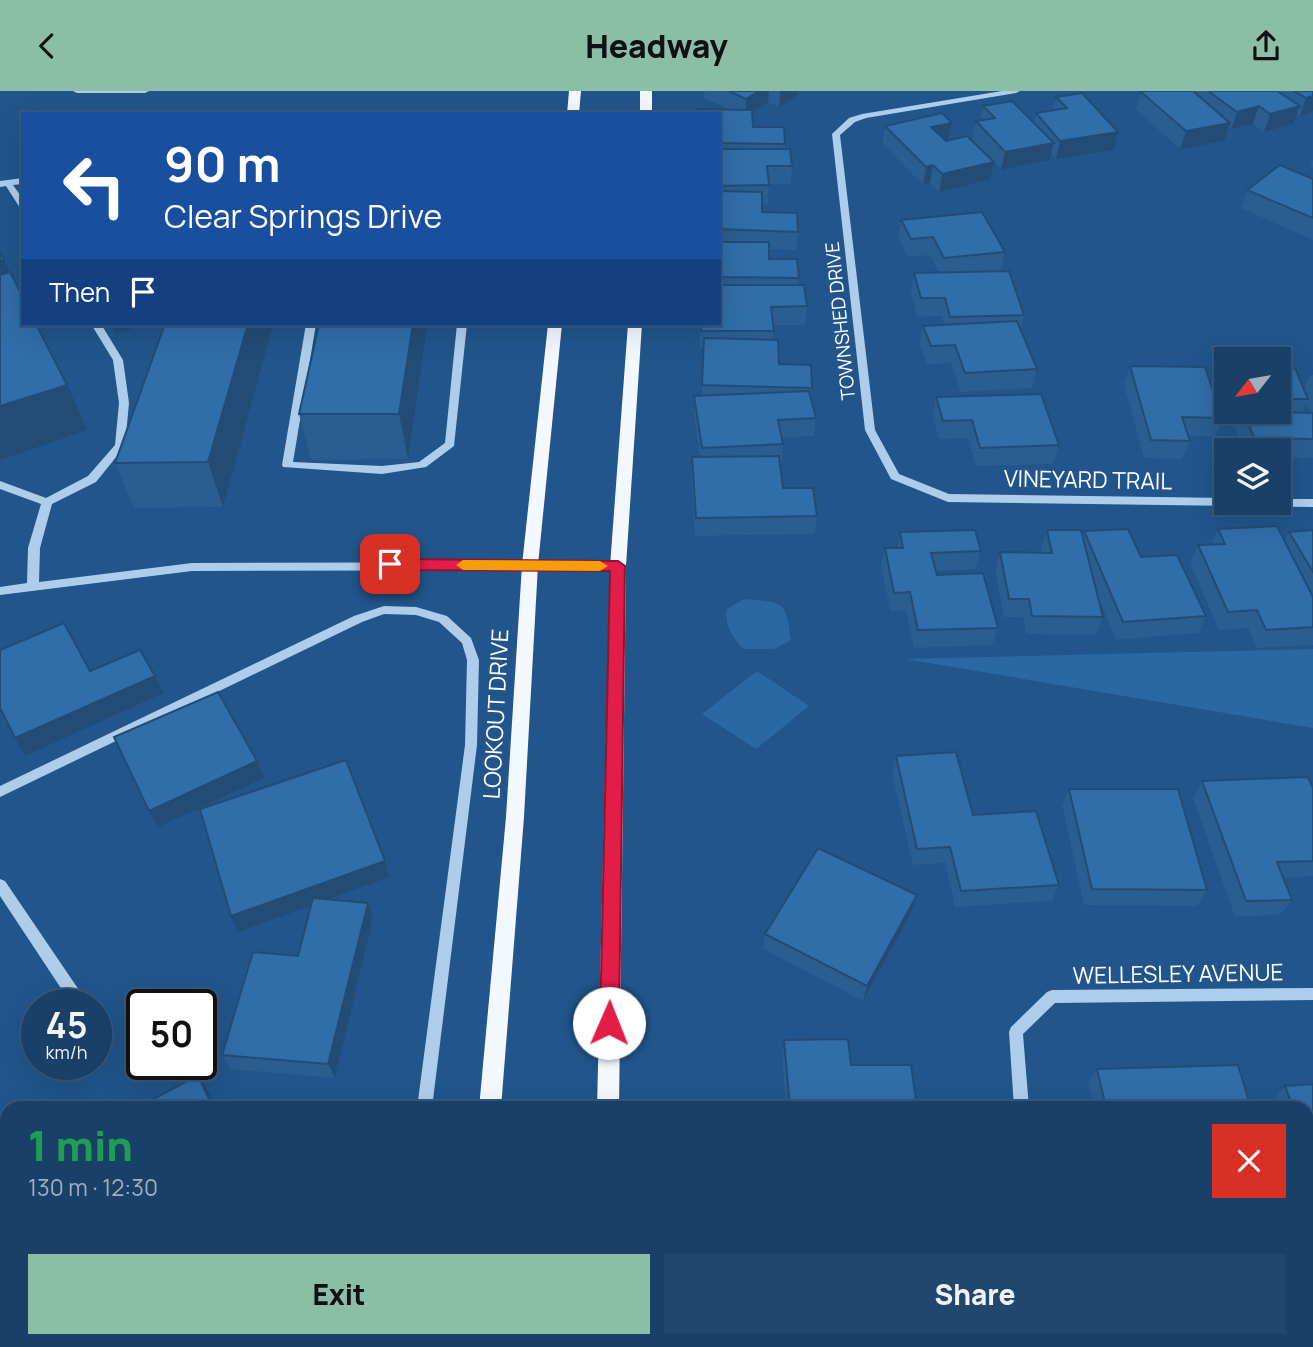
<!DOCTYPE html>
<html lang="en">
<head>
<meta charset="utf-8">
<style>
	:root { --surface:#194068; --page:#22476e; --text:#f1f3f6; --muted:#9fafc0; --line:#37597c; --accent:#8abfa5 }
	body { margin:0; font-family:Manrope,sans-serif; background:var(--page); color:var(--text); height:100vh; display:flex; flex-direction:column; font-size:26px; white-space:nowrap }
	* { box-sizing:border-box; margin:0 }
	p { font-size:23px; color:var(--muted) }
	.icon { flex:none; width:38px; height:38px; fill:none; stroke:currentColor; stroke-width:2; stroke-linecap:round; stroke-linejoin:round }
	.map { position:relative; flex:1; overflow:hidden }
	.panel { position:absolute; left:0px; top:1010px; width:1314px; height:247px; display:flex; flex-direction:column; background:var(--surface); border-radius:21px 21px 0 0; box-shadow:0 7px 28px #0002,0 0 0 2px var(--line) }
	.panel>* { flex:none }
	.guide { position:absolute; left:21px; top:21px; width:700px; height:214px; border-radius:0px; box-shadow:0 7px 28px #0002,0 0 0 2px var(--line); background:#1a4fa0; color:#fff; overflow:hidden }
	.needle { width:46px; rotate:239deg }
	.controls { position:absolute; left:1214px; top:256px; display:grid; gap:14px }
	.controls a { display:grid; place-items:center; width:77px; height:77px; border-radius:0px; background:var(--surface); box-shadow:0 7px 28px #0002,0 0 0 2px var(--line); font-size:35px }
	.speed { position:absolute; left:21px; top:898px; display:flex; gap:14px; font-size:35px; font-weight:700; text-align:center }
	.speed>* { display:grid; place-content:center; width:91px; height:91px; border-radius:50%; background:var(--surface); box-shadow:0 7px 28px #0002,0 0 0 2px var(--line); line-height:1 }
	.speed small { font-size:18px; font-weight:400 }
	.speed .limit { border:4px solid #111; border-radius:10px; background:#fff; color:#111 }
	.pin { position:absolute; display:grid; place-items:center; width:60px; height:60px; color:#fff; margin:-30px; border-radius:14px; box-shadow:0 4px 10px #0006 }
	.me { position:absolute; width:77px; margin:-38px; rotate:1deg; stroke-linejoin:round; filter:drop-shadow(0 0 5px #0008) }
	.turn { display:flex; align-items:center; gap:24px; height:147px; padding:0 28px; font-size:32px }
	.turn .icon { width:91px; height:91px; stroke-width:2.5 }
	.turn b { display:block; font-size:49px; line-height:60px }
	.then { display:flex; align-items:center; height:66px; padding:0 28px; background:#0003; gap:14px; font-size:26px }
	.round { display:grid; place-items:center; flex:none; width:74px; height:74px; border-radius:0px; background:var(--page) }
	.overview { display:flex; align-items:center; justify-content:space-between; height:119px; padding:0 28px }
	h1 { font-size:42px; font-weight:800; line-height:52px; color:#1e9e55 }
	.primary-button { display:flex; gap:14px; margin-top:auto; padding:14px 28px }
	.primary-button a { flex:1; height:80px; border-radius:0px; background:var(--accent); color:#111; font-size:28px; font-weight:800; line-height:80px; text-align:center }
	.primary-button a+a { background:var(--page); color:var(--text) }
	header { display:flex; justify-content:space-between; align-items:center; height:91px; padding:0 28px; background:var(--accent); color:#111; font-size:32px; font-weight:800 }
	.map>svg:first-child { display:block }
	.green { fill:#2b68a3 }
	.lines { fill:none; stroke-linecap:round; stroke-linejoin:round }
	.minor { fill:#aecdeb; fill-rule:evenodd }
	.major { fill:#f2f8fe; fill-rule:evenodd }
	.wall { fill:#2a5e90; fill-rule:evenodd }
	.shaded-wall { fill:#224c76 }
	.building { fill:#316da8; stroke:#224c76; stroke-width:2 }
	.route { fill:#e11d48; stroke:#92132f; stroke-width:2 }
	.slow { fill:#f59e0b }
	.labels { text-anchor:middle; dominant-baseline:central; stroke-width:7; stroke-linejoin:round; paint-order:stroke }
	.far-street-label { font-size:19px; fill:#fff; stroke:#21558b }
	.street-label { font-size:23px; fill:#fff; stroke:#21558b }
</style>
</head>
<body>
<header><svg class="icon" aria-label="back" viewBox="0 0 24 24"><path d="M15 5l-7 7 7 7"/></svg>Headway<svg class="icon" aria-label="share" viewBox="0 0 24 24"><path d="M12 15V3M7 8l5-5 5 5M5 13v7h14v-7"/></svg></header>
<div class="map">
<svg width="1313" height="1256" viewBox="0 0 1313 1256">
	<rect width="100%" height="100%" fill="#21558b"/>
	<path class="green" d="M744,508C785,512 785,508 791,549L774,558H743C733,546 724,535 727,518Z
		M1313,558V637L905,568Z
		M757,580L809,615L756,658L702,623Z"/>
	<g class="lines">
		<path class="minor" d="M73,0H149L145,2H77Z
			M1002,0H1020L1016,2L866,27L855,31L840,44L875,339L899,383L949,403L1227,407V411H1279V408H1313V416L948,411L891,388L865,339L832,43L849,27L862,23Z
			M23,87V93L13,94L23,108V118L20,117L6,95L0,96V90Z
			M91,233H101L123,269L129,312L125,355L96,391L52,413L40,457L39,491L192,472L618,471L624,475L618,479L192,480L0,504V496L27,492L28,457L41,413L0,398V390L46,407L88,385L115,354L119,312L113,269Z
			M306,233H316L293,371L382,375L419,371L445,352L457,233H467L454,355L426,376L382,383L283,376L282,374Z
			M384,515L416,516L447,525L471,547L479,569L477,654L432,1017H417L465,654L467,569L462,552L439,531L416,524L384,523L362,531L0,706V695L354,525Z
			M0,788L5,790L83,905L85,910L84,914H72L0,805Z
			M1313,897V909L1055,912L1023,943L1029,1017H1014L1009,941L1011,936L1047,901L1052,899Z
			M384,1250H400L399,1256H383Z
			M1041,1250H1057L1058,1256H1042Z"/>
		<path class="major" d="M569,0H581L579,23H567Z
			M640,0H652V23H640Z
			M548,233H562L538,474L524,726L501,1017H479L506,726L522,474Z
			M628,233H642L626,475L619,1017H597L610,475Z
			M458,1250H482V1256H458Z
			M593,1250H617V1256H593Z"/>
	</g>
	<path class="wall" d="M704,0H798V4L779,16L768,11L752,21L753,36L785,53V58L792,75L791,93H769L768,113H762V121L798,141L796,159L769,158V168L799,187L798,194L807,215L805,234H773V249L779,273L812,297L811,307L816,327L814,345L782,347L783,353L782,371H780L783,397L817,425L815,443L695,445L691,385L692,366H700L694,323V305H702L703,258H700L699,233H719V23L730,19L704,7Z
		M1145,0H1313L1300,25L1297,23L1293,33L1264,41L1253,33L1231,38L1228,36L1224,50L1180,58L1136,18L1141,1Z
		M1056,6L1113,59L1056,68L1051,62L1049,69L1001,79L994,71L990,89L939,101L930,92L923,94L883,53L885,35L952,32L948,49L988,65L972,48L976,30L981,29L983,15L1034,31L1036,22L1053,19Z
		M1313,68V77L1310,76Z
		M1313,88V149L1241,117L1247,99Z
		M901,129L1005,161L1001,179L992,180L1024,224L1021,239L1037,278L1032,297L961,301L951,272L927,274L920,253L923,235L944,233L942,225L917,226L911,200L914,182L939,181L930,164L908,166L898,147Z
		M319,233H426L408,368L311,369L299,323Z
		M273,234L223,416L134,417L115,372Z
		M1130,275L1222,327L1215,346L1188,345L1190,350L1182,368L1144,367L1124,293Z
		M1227,277V314L1220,295Z
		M1279,277L1304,298L1310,284H1313V367L1279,366V359H1243L1229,320H1279ZM1306,312L1312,322H1302Z
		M936,306L1059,354L1053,373L976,375L968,347L939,348L933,325Z
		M1218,438L1284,450L1289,441L1313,439V554L1257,557L1248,537L1219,539L1190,472L1198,454H1211Z
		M1047,439L1082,446L1084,440L1141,466L1206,525L1198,542L1116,549L1098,506L1103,526L1096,544L1026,543L1023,526H1004L995,480L1000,461L1042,462L1041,457Z
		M900,441L981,460L976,478L936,480L937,484L998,537L992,554L914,557L906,519L890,520L881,476L885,457H897Z
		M896,665L973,724L1059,794L1052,810L955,816L945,772L913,774L892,682Z
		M1202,690L1313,697V785L1283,787L1292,809L1280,824L1235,826L1193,707Z
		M1069,698L1207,799L1197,815L1084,814L1062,714Z
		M385,770L389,786L327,808L373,827L335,987L231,978L222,964L298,865L311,814L238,841Z
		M917,804L912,820L863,910L763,858L765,843Z
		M784,949L851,974L917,1017H786L782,963Z
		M1097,978L1251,1017H1094L1088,992Z
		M1313,993V1119L1307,1103V1017H1276L1273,1009L1285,995Z
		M756,1250H889V1253L888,1256H757Z"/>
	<path class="shaded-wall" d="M759,0H769L768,11L745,25L746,8Z
		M780,0H798V4L779,16Z
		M1313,5V20L1300,25L1306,7Z
		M1259,15L1253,33L1231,38L1237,21Z
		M1300,15L1293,33L1264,41L1270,23Z
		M952,32L948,49L928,54L931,36Z
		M1230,32L1224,50L1180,58L1186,40Z
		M1118,41L1113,59L1056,68L1060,50Z
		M1054,52L1049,69L1001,79L1005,61Z
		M994,71L990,89L939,101L942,83Z
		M933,74L930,92L923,94L926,76Z
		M4,169L23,212L0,221V170Z
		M111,233H147L115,243Z
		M248,233H272L273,234L223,416L208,371Z
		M413,233H426L427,235L408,368L399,323Z
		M67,294L87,339L0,369V315Z
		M155,585L163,602L25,665L15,647Z
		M257,670L264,687L158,736L149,720Z
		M385,770L389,786L238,841L231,825Z
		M917,804L912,820L863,910L867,895Z
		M368,812L373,827L335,987L328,973Z
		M198,984L207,998L216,1017H213Z
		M7,1082V1138L0,1152V1095Z
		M7,1153V1211L0,1225V1167Z"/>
	<path class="building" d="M729,0H759L746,8Z
		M1145,0H1193L1230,32L1186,40L1141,1Z
		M1208,0H1277L1300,15L1270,23L1259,15L1237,21Z
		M1294,0H1313V5L1306,7Z
		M1082,2L1118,41L1060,50L1036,22L1067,17L1056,6Z
		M1012,10L1054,52L1005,61L976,30L995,27L983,15Z
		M698,18L752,19L753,36H784L785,53L719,52V23H698Z
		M942,22L952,32L931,36L946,50L967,45L994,71L942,83L933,74L926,76L885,35Z
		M719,58H790L792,75H767L769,94L719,95Z
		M1280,74L1313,88V127L1247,99Z
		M719,100L762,101V121L797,122L798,141L719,138Z
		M982,121L1005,161L944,167L933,146L911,148L901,129Z
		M719,151H769V168H797L799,187L719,186Z
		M0,161L4,169L0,170Z
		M1009,180L1024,224L950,226L945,207H921L914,182Z
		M10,181L23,206V233H36L67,294L0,315V184Z
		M719,194H804L807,215L771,216L774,240H701V233H719Z
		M1017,230L1037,278L965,282L955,254L931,255L923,235Z
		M165,233H248L208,371L115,372Z
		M319,233H413L399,323H299Z
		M704,247L778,249L779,273L811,274L812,297L702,294Z
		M1130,275L1205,276L1222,327L1182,326L1190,350L1151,349Z
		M1279,277H1295L1308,308H1279Z
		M809,300L816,327L778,329L783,353L702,357L694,305Z
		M1041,303L1059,354L980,357L972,329L943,330L936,306Z
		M1244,320L1313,322V348L1254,347Z
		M779,365L783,397H813L817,425L696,427L692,366Z
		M1277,435L1313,506V536L1266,539L1257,519L1228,521L1198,454L1225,453L1218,438Z
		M1128,438L1141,466L1177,464L1206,525L1123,531L1084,440Z
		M975,439L981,460L931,462L937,484L983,482L998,537L918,539L910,501L894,502L885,457H903L900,441Z
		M1047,439H1081L1103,526L1032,525L1029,508H1009L1000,461L1052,462Z
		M1313,439V481L1289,441Z
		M64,532L90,580L140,559L155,585L15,647L0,617V559Z
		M218,601L257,670L149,720L114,646Z
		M956,661L973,724L1036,720L1059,794L961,800L950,756L917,758L896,665Z
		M346,669L385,770L231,825L200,718Z
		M1308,686L1313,697V770L1277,771L1292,809L1246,810L1202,690Z
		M1069,698H1178L1207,799L1092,798Z
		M818,757L917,804L867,895L765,843Z
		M313,807L368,812L328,973L222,964L253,861L298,865Z
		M848,948L851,974H911L917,1017H790L784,949Z
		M1238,974L1251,1017H1106L1097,978Z
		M198,984L213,1017H137Z
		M1313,993V1069L1307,1054V1017H1293L1285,995Z
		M0,1037L7,1038V1082L0,1095Z
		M0,1145L7,1147V1153L0,1167Z
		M759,1250H889V1253L760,1255Z"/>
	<path class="route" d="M390,468L618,470L625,475L619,932L616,938L609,941L603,938L600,932L610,480L390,479L382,473Z"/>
	<path class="slow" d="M463,469L600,470L608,475L600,480L463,479L456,474Z"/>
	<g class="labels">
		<g class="far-street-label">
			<text transform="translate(840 230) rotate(-96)">TOWNSHED DRIVE</text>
		</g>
		<g class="street-label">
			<text transform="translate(1088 388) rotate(1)">VINEYARD TRAIL</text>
			<text transform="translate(495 623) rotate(-87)">LOOKOUT DRIVE</text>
			<text transform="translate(1178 882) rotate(-1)">WELLESLEY AVENUE</text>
		</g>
	</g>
</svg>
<div class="controls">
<a><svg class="needle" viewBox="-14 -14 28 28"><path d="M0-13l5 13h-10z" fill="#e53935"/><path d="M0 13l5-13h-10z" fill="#9fafc0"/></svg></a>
<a><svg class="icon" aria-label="layers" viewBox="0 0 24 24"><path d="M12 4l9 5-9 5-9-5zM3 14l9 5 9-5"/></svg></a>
</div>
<div class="speed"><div>45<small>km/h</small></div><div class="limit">50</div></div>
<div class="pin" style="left:390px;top:473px;background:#d93025"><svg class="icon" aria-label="arrive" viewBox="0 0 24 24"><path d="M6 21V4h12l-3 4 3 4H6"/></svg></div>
<svg class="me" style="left:609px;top:932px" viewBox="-20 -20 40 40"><circle r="19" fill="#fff"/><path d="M0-13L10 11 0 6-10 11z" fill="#e11d48"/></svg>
<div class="guide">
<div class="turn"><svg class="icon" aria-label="left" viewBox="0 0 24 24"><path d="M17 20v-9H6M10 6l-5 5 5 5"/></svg><div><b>90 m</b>Clear Springs Drive</div></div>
<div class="then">Then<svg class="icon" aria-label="arrive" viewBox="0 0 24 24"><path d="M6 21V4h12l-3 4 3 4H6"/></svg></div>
</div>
<section class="panel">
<div class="overview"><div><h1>1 min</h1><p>130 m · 12:30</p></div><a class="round" style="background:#d93025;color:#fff"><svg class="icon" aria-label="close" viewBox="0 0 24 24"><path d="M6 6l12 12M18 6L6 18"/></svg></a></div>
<div class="primary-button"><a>Exit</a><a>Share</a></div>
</section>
</div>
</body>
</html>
